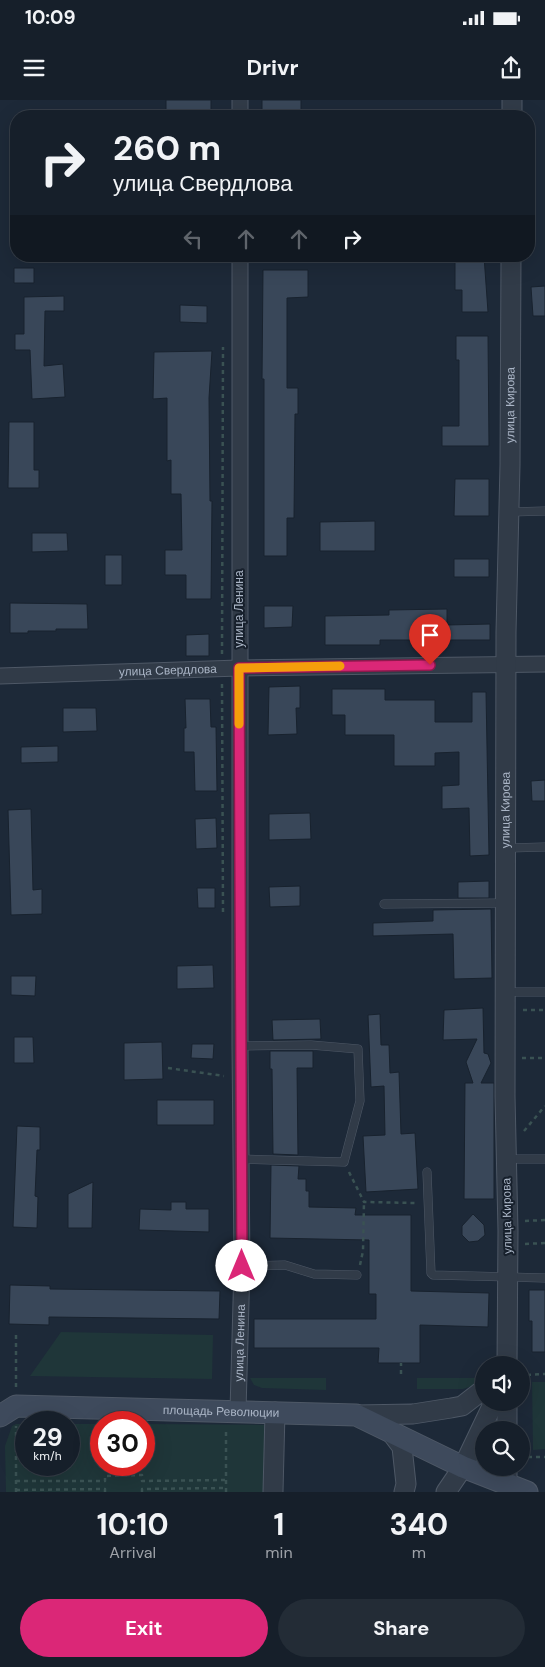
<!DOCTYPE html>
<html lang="en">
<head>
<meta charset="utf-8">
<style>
	:root { --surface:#161f2a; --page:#232c36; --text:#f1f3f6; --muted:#9ea2a8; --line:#353d47; --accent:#db2777 }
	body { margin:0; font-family:"DM Sans",sans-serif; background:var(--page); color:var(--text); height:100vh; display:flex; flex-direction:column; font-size:19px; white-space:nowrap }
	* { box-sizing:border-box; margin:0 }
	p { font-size:16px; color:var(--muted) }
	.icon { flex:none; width:28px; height:28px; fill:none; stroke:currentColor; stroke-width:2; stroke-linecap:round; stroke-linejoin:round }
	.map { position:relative; height:1392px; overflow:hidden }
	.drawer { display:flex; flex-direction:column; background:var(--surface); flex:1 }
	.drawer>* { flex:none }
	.top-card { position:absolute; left:10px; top:10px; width:525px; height:152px; border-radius:20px; box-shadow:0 5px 20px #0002,0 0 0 1px var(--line); background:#161f2a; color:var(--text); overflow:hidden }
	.buttons { position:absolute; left:475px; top:1256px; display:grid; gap:10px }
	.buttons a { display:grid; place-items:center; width:55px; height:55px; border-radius:50%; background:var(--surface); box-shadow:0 5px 20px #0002,0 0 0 1px var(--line); font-size:25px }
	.speed { position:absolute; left:15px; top:1311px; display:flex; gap:10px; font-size:25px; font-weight:700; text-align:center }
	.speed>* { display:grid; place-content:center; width:65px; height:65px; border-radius:50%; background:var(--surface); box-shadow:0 5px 20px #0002,0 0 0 1px var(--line); line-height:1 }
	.speed small { font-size:12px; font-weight:400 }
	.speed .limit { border:8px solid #d22; background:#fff; color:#111 }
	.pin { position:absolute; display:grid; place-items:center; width:42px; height:42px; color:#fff; margin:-51px -21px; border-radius:50% 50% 50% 0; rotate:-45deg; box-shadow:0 0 5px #0007 }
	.pin .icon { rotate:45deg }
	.me { position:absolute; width:55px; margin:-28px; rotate:0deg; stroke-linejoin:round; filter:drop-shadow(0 0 4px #0008) }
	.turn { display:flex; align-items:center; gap:18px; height:105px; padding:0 20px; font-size:22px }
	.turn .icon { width:65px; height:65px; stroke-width:2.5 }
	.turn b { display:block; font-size:35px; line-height:42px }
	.lanes { display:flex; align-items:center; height:48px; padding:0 20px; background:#0003; justify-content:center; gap:25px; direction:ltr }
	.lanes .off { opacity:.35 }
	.eta { display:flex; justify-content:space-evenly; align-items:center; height:85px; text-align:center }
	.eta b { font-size:30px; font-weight:700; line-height:35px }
	.cta { display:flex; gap:10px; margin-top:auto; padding:10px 20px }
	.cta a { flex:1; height:58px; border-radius:30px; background:var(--accent); color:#fff; font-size:20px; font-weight:700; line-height:58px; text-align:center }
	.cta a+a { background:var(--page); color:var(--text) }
	.status { display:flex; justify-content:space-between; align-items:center; height:35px; padding:0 25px; background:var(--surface); direction:ltr }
	.status svg { height:14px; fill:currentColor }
	header { display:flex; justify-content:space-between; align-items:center; height:65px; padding:0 20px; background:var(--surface); font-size:22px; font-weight:700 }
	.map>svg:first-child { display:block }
	.green { fill:#1f3639 }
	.building { fill:#394759; stroke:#18222e }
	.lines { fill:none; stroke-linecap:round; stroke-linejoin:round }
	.service-casing { stroke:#4e5866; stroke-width:9 }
	.minor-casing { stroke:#4e5866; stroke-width:17 }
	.tertiary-casing { stroke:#4e5866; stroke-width:21 }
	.secondary-casing { stroke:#4e5866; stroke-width:23 }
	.path { stroke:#3a5253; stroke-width:2.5; stroke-dasharray:4 4; stroke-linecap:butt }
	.service { stroke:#313b48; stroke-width:8 }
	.minor { stroke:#313b48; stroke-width:15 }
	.tertiary { stroke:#313b48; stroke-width:19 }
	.secondary { stroke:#3e4a5c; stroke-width:21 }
	.route-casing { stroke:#8e194d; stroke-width:12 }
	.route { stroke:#db2777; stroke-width:9 }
	.slow { stroke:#f59e0b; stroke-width:9 }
	.labels { text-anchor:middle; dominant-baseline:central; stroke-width:4; stroke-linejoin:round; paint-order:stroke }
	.street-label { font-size:12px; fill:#aab5c6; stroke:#17202c }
</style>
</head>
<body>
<div class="status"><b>10:09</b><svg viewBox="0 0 49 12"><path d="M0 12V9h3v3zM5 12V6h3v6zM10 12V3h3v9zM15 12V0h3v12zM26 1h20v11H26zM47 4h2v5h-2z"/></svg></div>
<header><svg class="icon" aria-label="menu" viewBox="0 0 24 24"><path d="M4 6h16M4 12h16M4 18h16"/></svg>Drivr<svg class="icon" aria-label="share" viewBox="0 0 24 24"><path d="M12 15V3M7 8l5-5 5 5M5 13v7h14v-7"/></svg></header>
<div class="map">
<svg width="545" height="1392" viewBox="0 0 545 1392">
	<rect width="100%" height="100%" fill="#1d2938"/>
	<path class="green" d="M61,1232L213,1235L212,1279L30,1276Z
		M250,1278H326V1290L262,1288L254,1285Z
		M417,1278H475V1285L463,1289H417Z
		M532,1282H545V1349L533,1350Z
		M16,1324H26V1365H69V1324H101V1365H144V1324L273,1325L271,1392H6L5,1346L12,1326Z"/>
	<path class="building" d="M166,0H211V13H166Z
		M262,0H301V16H262Z
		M455,156H484L488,212H462V190H455Z
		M14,168H34V183H14Z
		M263,170H308V197L287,198V288H298V314H295L294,418H287V456H264V279H262Z
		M545,186V216H533L531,187Z
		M64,196V211H45L44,266L63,264L65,297L32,299L30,250H15V234H24V197Z
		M180,205L207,206V223L180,222Z
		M456,236H488L489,346H442V326H459V260H456Z
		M212,251L209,298L210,401H212L211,499H186V475H165V450H182L181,394H171V360L167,361V298L153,299L154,252Z
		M9,322H34V370H39V388H8Z
		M455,379H489V416H454Z
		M375,421V451H320V422Z
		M32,433H67L68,451L32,452Z
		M105,455H122V485H105Z
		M454,459H489V477H454Z
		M10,503L87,504L88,529H56V531H28V533H10Z
		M264,506H293L292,527L264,528Z
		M447,509V525L490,524V540H380V545H325V516L389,515V510Z
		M209,534V556H186V535Z
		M300,586V608H296L297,634L268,635L269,587Z
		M332,589H385V600H435V622H472V592H486L489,755L470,756L469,708L442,709V686L459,685V652L435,653V666H394V635H345V615H332Z
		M185,599H210L211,627H216L217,691H195L194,652H184V628H186Z
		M63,608H96L97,631L63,632Z
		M58,646V662L21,663V647Z
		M545,680V701H532L531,681Z
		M31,709L33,790L42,789V814L11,815L8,710Z
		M310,713L311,739L269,740V714Z
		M216,718L217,748L196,749L195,719Z
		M489,781V798H458V782Z
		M300,786V806L270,807L269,787Z
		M197,788H215V808H198Z
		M491,809L492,878L454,879L453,834L373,836V823L433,821V810Z
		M213,865L214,888L177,889V866Z
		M11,876H36L35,896L11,895Z
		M483,908L484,953L488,954L491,963L481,983H494V1099H464L465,983H473L466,962L477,939L443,940L444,910Z
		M380,914L381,945H389L390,973L399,972L401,1034L415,1033L418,1089L366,1092L363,1036L385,1035L384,986L371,987L368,915Z
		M320,919L321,939L273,940L272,920Z
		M14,937H33L34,963H14Z
		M162,942L163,979L124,980V943Z
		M192,944H214L213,959L191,958Z
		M270,951H313V968H297L298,1055L273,1054L272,969H270Z
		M157,1000H214V1025H157Z
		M17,1026L40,1027V1050H37L35,1096L38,1097L37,1128L13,1127Z
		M271,1065L299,1066L298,1079H306V1091H309V1107L356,1108L355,1115H411V1191L489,1193L488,1227L420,1225V1263H378L379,1248H254V1219H376V1194H369V1140L270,1138Z
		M93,1082L92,1128H68V1094Z
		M171,1102H186V1109H209V1132L139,1130L140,1109L171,1110Z
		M473,1114L484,1125L485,1135L478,1141L469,1142L462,1135V1126Z
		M10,1185L50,1186V1189L220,1191L219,1219L49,1217V1225L9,1224Z
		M529,1190H545V1252H532V1221H529Z"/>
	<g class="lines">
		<g class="service-casing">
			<path id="service" d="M510,412L545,411
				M507,748L545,747
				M384,804L505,803
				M506,892H545
				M240,946L311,945L358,949L360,1001L344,1062L241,1059
				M507,1059H545
				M427,1072L431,1173L433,1175L545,1178
				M242,1166L285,1165L314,1174L357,1175"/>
		</g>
		<g class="minor-casing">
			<g id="minor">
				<path d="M240,16V0"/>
				<path id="s1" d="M0,576L239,568L545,564"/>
				<path id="s2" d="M238,1311L242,1166L240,946V156"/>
			</g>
		</g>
		<g class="tertiary-casing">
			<g id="tertiary">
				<path d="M512,16V0"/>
				<path id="s3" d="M507,1265L508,1131L505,996L506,532L510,365L511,156"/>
				<path d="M507,1302V1330"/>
				<path d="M356,1315L413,1314L451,1308L462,1306L484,1289"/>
				<path d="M390,1331L402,1347L406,1384L404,1392"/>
				<path d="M507,1368V1384"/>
				<path d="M273,1392L275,1312"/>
				<path d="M446,1392L463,1367L494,1302"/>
			</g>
		</g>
		<g class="secondary-casing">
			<g id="secondary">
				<path id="s4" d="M0,1316L16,1306L356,1315L463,1367L527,1392"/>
			</g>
		</g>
		<path class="path" d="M222,554L223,247
			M222,584L223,813
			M523,910H545
			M522,958H545
			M168,968L224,976
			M524,1031L545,1006
			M349,1072L364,1102L417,1103
			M525,1121L545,1120
			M525,1144L545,1143
			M360,1165L363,1151L364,1102
			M401,1274V1263
			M527,1275L545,1274
			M16,1287V1233
			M528,1357H545
			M16,1381H105V1376L142,1375V1381L226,1380
			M16,1390L105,1389V1392
			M16,1392V1326
			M142,1392V1389L226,1388
			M226,1392V1329"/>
		<use href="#service" class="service"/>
		<use href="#minor" class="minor"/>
		<use href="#tertiary" class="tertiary"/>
		<use href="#secondary" class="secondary"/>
	</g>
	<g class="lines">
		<g class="route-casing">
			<path id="route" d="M242,1166L239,568L430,565"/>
		</g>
		<use href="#route" class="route"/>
		<path class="slow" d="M239,624V568L340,566"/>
	</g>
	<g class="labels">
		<g class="street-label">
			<text stroke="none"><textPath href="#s3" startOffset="960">улица Кирова</textPath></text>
			<text transform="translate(239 509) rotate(-90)">улица Ленина</text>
			<text stroke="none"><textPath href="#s1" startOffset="168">улица Свердлова</textPath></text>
			<text stroke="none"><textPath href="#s3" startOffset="555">улица Кирова</textPath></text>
			<text transform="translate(507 1116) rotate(-91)">улица Кирова</text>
			<text stroke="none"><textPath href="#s2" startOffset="68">улица Ленина</textPath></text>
			<text stroke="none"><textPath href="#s4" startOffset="224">площадь Революции</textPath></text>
		</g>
	</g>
</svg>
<div class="buttons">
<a><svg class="icon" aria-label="sound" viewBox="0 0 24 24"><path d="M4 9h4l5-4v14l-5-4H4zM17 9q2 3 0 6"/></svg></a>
<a><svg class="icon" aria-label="search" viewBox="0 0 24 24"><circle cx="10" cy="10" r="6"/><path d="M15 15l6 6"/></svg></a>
</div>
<div class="speed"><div>29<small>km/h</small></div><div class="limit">30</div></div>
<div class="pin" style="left:430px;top:565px;background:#d93025"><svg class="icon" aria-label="arrive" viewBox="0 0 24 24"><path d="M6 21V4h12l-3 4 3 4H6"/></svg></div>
<svg class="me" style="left:242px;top:1166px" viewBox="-20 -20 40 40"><circle r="19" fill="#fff"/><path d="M0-13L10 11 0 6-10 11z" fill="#db2777"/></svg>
<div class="top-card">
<div class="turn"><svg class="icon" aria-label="right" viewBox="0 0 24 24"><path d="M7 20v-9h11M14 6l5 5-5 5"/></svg><div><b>260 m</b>улица Свердлова</div></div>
<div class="lanes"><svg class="icon off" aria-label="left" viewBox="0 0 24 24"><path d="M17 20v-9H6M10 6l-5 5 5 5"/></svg><svg class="icon off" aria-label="ahead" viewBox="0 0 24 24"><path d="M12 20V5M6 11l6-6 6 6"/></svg><svg class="icon off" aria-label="ahead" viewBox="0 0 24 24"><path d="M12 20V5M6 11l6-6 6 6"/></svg><svg class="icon" aria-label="right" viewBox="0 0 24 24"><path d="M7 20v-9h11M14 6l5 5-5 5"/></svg></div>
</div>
</div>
<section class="drawer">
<div class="eta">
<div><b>10:10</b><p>Arrival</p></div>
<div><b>1</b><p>min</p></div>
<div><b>340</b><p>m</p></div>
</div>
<div class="cta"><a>Exit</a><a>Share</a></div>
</section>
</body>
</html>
